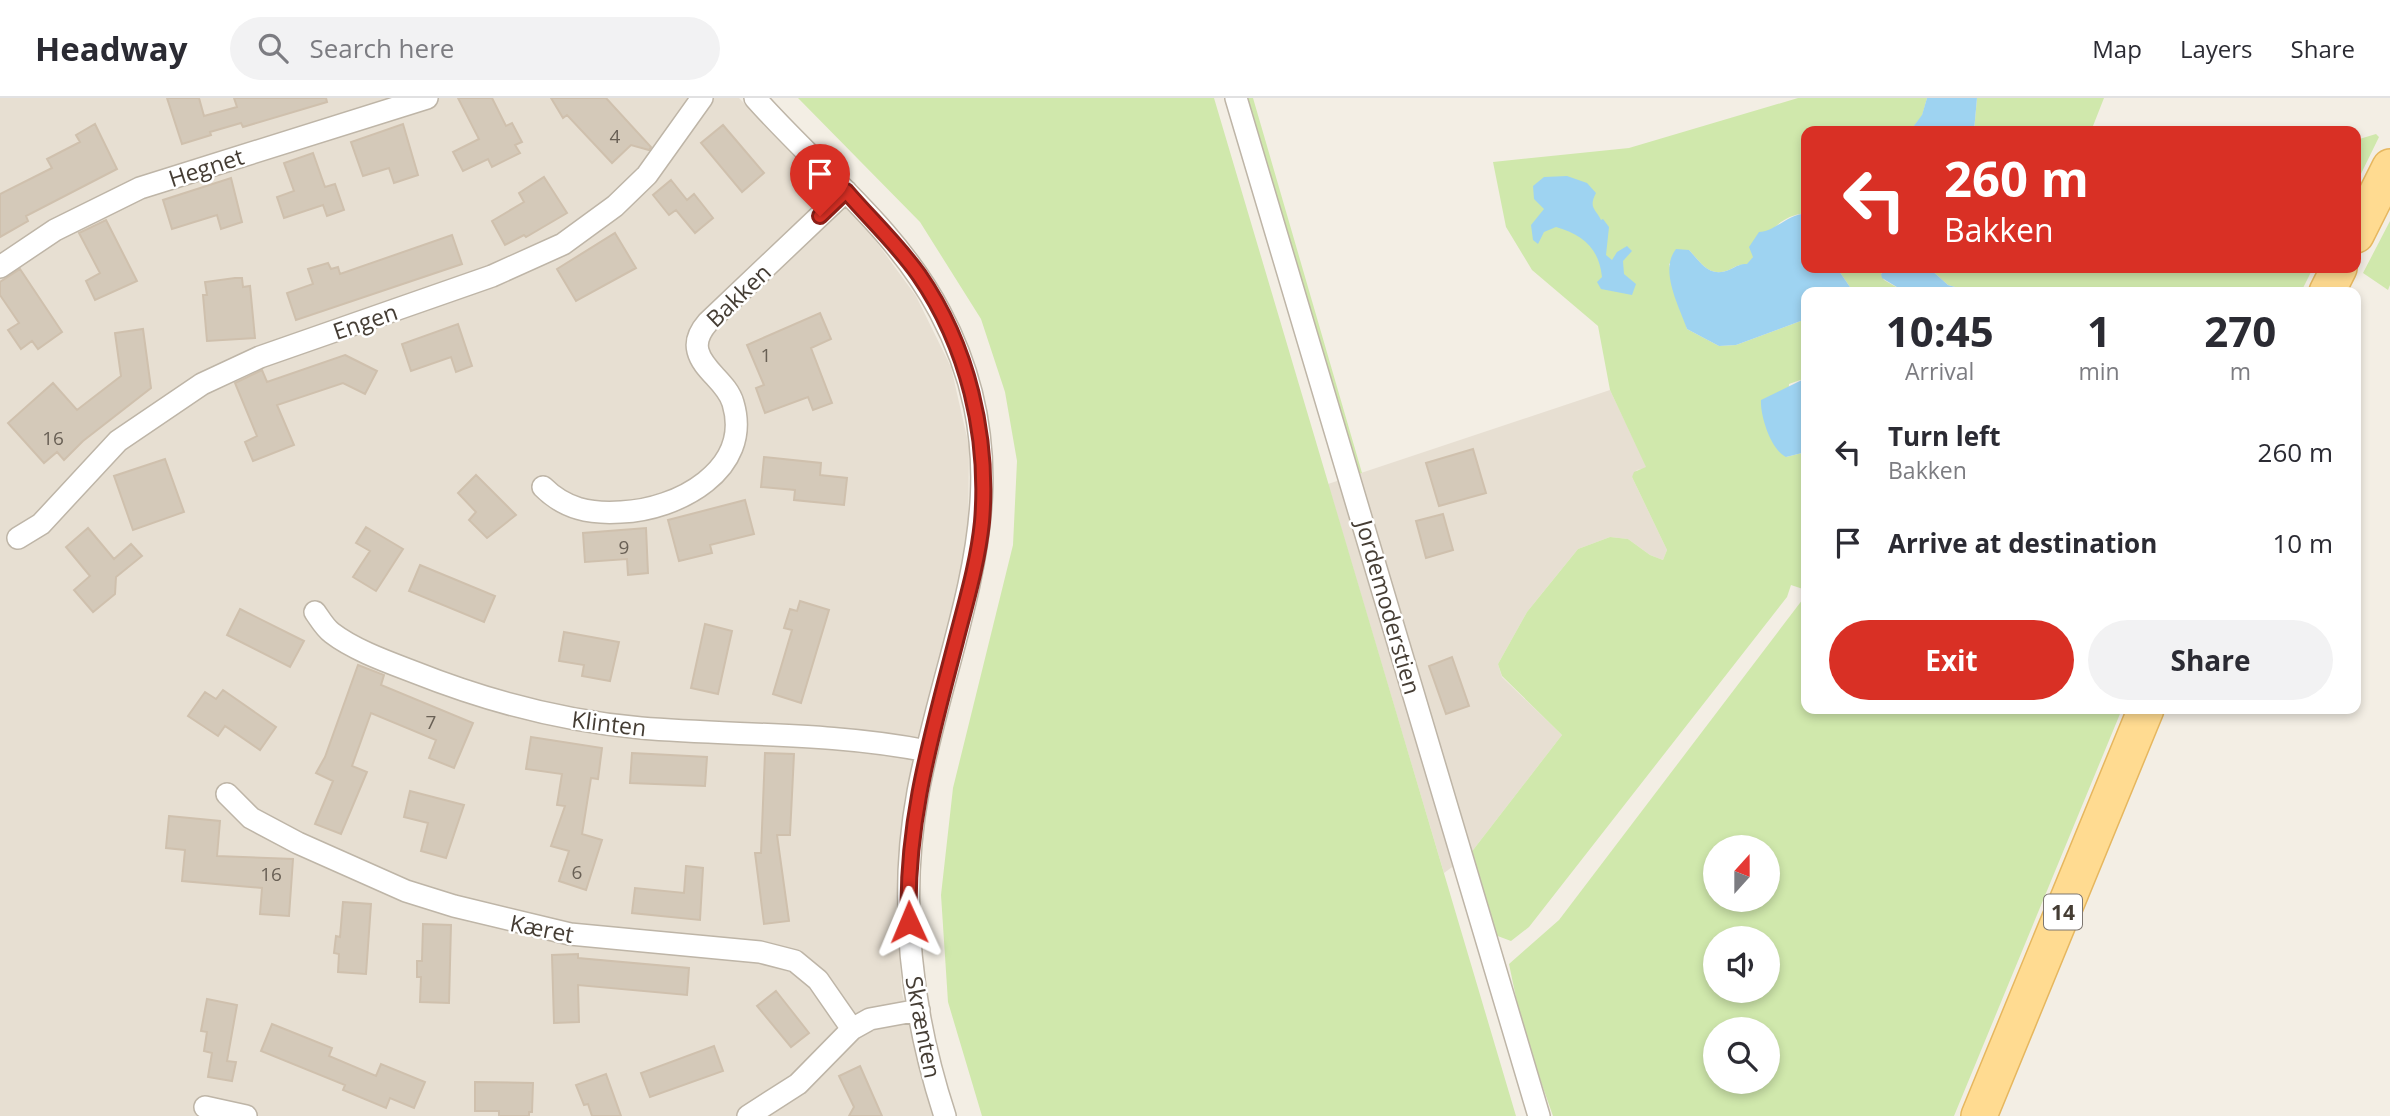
<!DOCTYPE html>
<html lang="en">
<head>
<meta charset="utf-8">
<style>
	:root { --surface:#fff; --page:#f2f2f3; --text:#2b2b33; --muted:#7c7c81; --line:#e1e1e2; --accent:#d93025 }
	body { margin:0; font-family:"Open Sans",sans-serif; background:var(--page); color:var(--text); height:100vh; display:flex; flex-direction:column; font-size:26px; white-space:nowrap }
	* { box-sizing:border-box; margin:0 }
	p { font-size:23px; color:var(--muted) }
	.icon { flex:none; width:38px; height:38px; fill:none; stroke:currentColor; stroke-width:2; stroke-linecap:round; stroke-linejoin:round }
	.map { position:relative; flex:1; overflow:hidden }
	.panel { position:absolute; left:1801px; top:189px; width:560px; height:427px; display:flex; flex-direction:column; background:var(--surface); border-radius:14px; box-shadow:0 4px 10px #0003 }
	.panel>* { flex:none }
	.top-card { position:absolute; left:1801px; top:28px; width:560px; height:147px; border-radius:14px; box-shadow:0 4px 10px #0003; background:#d93025; color:#fff; overflow:hidden }
	.needle { width:46px; rotate:21deg }
	.controls { position:absolute; left:1703px; top:737px; display:grid; gap:14px }
	.controls a { display:grid; place-items:center; width:77px; height:77px; border-radius:50%; background:var(--surface); box-shadow:0 4px 10px #0003; font-size:35px }
	.pin { position:absolute; display:grid; place-items:center; width:60px; height:60px; color:#fff; margin:-72px -30px; border-radius:50% 50% 50% 0; rotate:-45deg; box-shadow:0 0 7px #0007 }
	.pin .icon { rotate:45deg }
	.me { position:absolute; width:77px; margin:-38px; rotate:359deg; stroke-linejoin:round; filter:drop-shadow(0 0 5px #0008) }
	.turn { display:flex; align-items:center; gap:24px; height:147px; padding:0 28px; font-size:32px }
	.turn .icon { width:91px; height:91px; stroke-width:2.5 }
	.turn b { display:block; font-size:49px; line-height:60px }
	.eta { display:flex; justify-content:space-evenly; align-items:center; height:119px; text-align:center }
	.eta b { font-size:42px; font-weight:700; line-height:49px }
	.primary-button { display:flex; gap:14px; margin-top:auto; padding:14px 28px }
	.primary-button a { flex:1; height:80px; border-radius:42px; background:var(--accent); color:#fff; font-size:28px; font-weight:700; line-height:80px; text-align:center }
	.primary-button a+a { background:var(--page); color:var(--text) }
	ul { padding:0; list-style:none }
	li { display:flex; align-items:center; gap:21px; height:91px; padding:0 28px }
	li div { flex:1 }
	li b { display:block; font-size:26px }
	li em { font-style:normal }
	header { display:flex; align-items:center; gap:42px; box-sizing:border-box; height:98px; padding:0 35px; background:var(--surface); border-bottom:2px solid var(--line) }
	header strong { font-size:33px }
	nav { display:flex; gap:38px; margin-inline-start:auto; font-size:24px }
	.search { width:490px; height:63px; background:var(--page); display:flex; align-items:center; gap:18px; box-sizing:border-box; padding:0 24px; border-radius:38px; color:var(--muted); font-size:26px }
	.map>svg:first-child { display:block }
	.residential { fill:#e7dfd2 }
	.green { fill:#d0e8ac; fill-rule:evenodd }
	.water { fill:#9ed3f1 }
	.building { fill:#d4c9b9; stroke:#cfc0ad; stroke-width:2 }
	.lines { fill:none; stroke-linecap:round; stroke-linejoin:round }
	.street-casing { stroke:#beb5a7; stroke-width:24 }
	.primary-casing { stroke:#e6b75f; stroke-width:38 }
	.street { stroke:#fff; stroke-width:21 }
	.primary { stroke:#ffdb91; stroke-width:35 }
	.route-casing { stroke:#8d1f18; stroke-width:18 }
	.route { stroke:#d93025; stroke-width:12 }
	.labels { text-anchor:middle; dominant-baseline:central; stroke-width:5; stroke-linejoin:round; paint-order:stroke }
	.number-label { font-size:19px; fill:#696055 }
	.shield { fill:#fff; stroke:#7d7771; stroke-width:2 }
	.shield-label { font-size:21px; font-weight:bold; fill:#453d34 }
	.street-label { font-size:23px; fill:#453d34; stroke:#fff }
</style>
</head>
<body>
<header>
<strong>Headway</strong>
<div class="search"><svg class="icon" aria-label="search" viewBox="0 0 24 24"><circle cx="10" cy="10" r="6"/><path d="M15 15l6 6"/></svg>Search here</div>
<nav><a>Map</a><a>Layers</a><a>Share</a></nav>
</header>
<div class="map">
<svg width="2390" height="1018" viewBox="0 0 2390 1018">
	<rect width="100%" height="100%" fill="#f3eee4"/>
	<path class="residential" d="M0,0H739L867,131L916,198L951,269L969,348L968,448L905,699L896,802L902,895L933,1018H0Z
		M1610,292L1647,370L1637,372L1632,379L1667,452L1663,462L1650,457L1628,441L1610,439L1578,451L1527,514L1498,566L1502,579L1562,637L1470,756L1444,775L1328,386Z"/>
	<path class="green" d="M798,0H1214L1516,1018H982L948,904L941,797L953,690L1013,447L1017,363L1005,294L981,221L920,124Z
		M1244,0H1253L1362,375L1357,376Z
		M1798,0H1927L1922,18L1910,33H1806V115C1771,119 1767,144 1747,167C1739,166 1737,168 1731,171C1710,181 1702,166 1689,152L1669,166L1687,231L1719,248L1736,247L1806,221V280L1789,286L1786,359L1806,354V492L1791,487L1787,499L1529,829L1511,843L1495,837L1470,756L1562,637L1502,578L1498,566L1527,514L1578,451L1610,439L1628,441L1650,457L1663,462L1667,452L1632,379L1634,374L1646,369L1610,292L1598,228L1532,172L1506,129L1493,64L1629,50Z
		M1977,0H2104L2093,28L2084,33H1974Z
		M2376,36L2379,39L2356,86V42Z
		M2390,123V187L2388,192L2363,175Z
		M1837,170H1889L1881,176L1884,182L1905,194H1849L1850,189Z
		M1929,170H2313L2301,194H1973L1948,187Z
		M1806,497V611H2122L1954,1018H1553L1523,933L1509,866L1559,822ZM1715,749H1768V802H1715ZM1715,840H1768V892H1715ZM1715,931H1768V984H1715Z"/>
	<path class="water" d="M1927,0H1977L1974,33H1910L1922,17Z
		M1567,78L1587,85L1596,95C1588,110 1596,111 1601,122L1603,121L1609,129L1606,157L1612,162L1617,154L1627,148L1632,153L1623,163L1624,176L1636,186L1632,197L1601,191L1597,184L1602,179C1599,150 1583,137 1556,129L1544,134L1538,146L1533,142L1531,127L1544,111L1534,101L1533,88L1544,79Z
		M1806,115V170H1837L1850,189L1849,194H1806V221L1736,247L1719,248L1687,231C1679,208 1659,172 1676,151L1689,152C1702,166 1710,181 1731,171C1737,168 1740,166 1747,166L1753,159L1749,149L1759,134C1774,134 1787,117 1806,115Z
		M1889,170H1929L1948,187L1973,194H1905L1882,180L1881,176Z
		M1806,280V354L1786,359C1771,352 1760,318 1761,302Z"/>
	<path class="building" d="M167,0H199L204,18L237,9L234,0H326L327,4L243,29L241,25L210,34L211,37L182,46Z
		M458,0H492L506,28L512,25L522,44L515,47L520,55L492,69L488,61L463,73L453,54L479,41Z
		M551,0H606L651,49L649,52L631,47L612,65L567,17L563,20Z
		M95,26L117,71L26,118L28,123L0,139V96L52,70L47,61L80,44L76,37Z
		M403,26L418,77L394,85L389,70L363,78L351,44Z
		M723,27L764,75L742,94L701,45Z
		M313,55L325,89L335,86L344,112L327,118L323,107L284,120L277,99L294,93L284,65Z
		M544,79L567,115L526,139L524,137L505,147L492,123L524,104L519,95Z
		M231,80L242,124L221,131L217,117L172,131L163,102Z
		M671,82L687,102L694,96L713,120L695,135L676,112L669,117L653,97Z
		M106,122L137,183L95,202L86,183L100,175L79,135Z
		M615,135L636,170L576,203L557,171Z
		M452,137L462,166L296,222L287,195L313,186L308,171L328,165L331,171L338,169L340,176Z
		M20,171L62,234L38,251L32,243L21,251L8,232L19,225L0,197V184Z
		M235,180H242L243,189L250,188L255,240L207,243L203,197H207L205,184Z
		M820,215L831,241L811,250L832,305L813,312L808,299L765,315L756,290L764,287L747,247Z
		M458,226L472,268L456,274L451,259L411,273L402,246Z
		M143,231L151,290L83,343L64,362L57,354L44,365L8,325L53,285L77,312L121,278L115,235Z
		M345,257L377,273L365,296L343,285L277,307L294,347L253,363L245,344L257,338L235,285L262,272L267,284Z
		M1473,351L1486,395L1439,408L1426,365Z
		M764,359L821,365L820,377L847,380L844,407L794,402L795,392L761,389Z
		M165,361L184,414L133,432L114,378Z
		M476,377L516,417L487,440L469,422L476,414L458,395Z
		M745,402L754,436L710,447L712,455L679,463L668,422Z
		M1443,416L1453,452L1426,460L1416,423Z
		M366,429L403,451L376,493L353,479L370,453L356,445Z
		M88,430L114,461L131,446L142,458L116,479L115,496L93,514L74,492L90,478L66,449Z
		M646,430L648,475L628,477L627,461L585,464L583,435Z
		M420,467L495,498L484,524L409,493Z
		M800,503L829,512L801,605L773,596L792,532L784,530L790,511L797,513Z
		M240,511L304,543L290,569L227,537Z
		M705,526L732,533L718,596L691,590Z
		M564,534L619,544L610,583L582,578L584,567L559,563Z
		M1452,559L1469,608L1446,616L1429,568Z
		M358,567L384,577L381,587L473,625L454,670L429,660L436,642L371,615L352,668L367,674L341,736L315,726L333,683L316,675L325,659Z
		M223,592L276,629L260,652L225,628L218,638L188,618L205,594L216,601Z
		M531,639L602,650L598,681L591,680L582,736L602,742L586,792L559,783L569,753L551,748L565,708L557,707L562,676L526,671Z
		M632,655L707,659L705,688L630,685Z
		M765,655L794,656L790,737H777L789,823L764,826L755,755H761Z
		M410,693L464,707L446,760L421,753L428,725L404,719Z
		M169,718L220,723L217,758L293,761L289,818L260,816L262,790L182,783L185,752L166,750Z
		M686,768L703,770L700,822L632,815L635,790L684,795Z
		M343,804L371,806L366,876L338,874L339,856L334,855L336,838L340,839Z
		M423,826L451,827L449,905L420,904L421,879H417V863H422Z
		M578,856V860L689,870L687,897L578,887L579,924L554,925L552,857Z
		M776,893L809,935L791,949L757,908Z
		M207,901L237,907L227,963L236,964L232,983L208,979L212,955L204,953L207,934L201,933Z
		M272,926L332,950L329,958L376,978L381,966L425,984L414,1010L390,1000L386,1010L343,992L345,987L261,953Z
		M714,948L723,973L650,999L641,975Z
		M860,968L882,1018H849L854,1009L839,978Z
		M606,976L621,1018H592L588,1006L584,1007L576,987Z
		M475,984L533,985L532,1014H529V1018H499V1013H475Z"/>
	<g class="lines">
		<g class="street-casing">
			<path id="street" d="M755,0C817,70 896,130 940,214C1031,385 950,524 918,694C898,802 911,915 945,1018
				M1236,0L1539,1018
				M0,169L55,132L140,90L427,0
				M543,389C565,411 590,416 621,414C677,412 753,372 733,305C727,284 703,273 698,253C695,242 701,232 708,224L846,93
				M18,440L41,426L118,343L202,286L260,259L492,178L563,146L615,108L647,77L702,0
				M315,514C320,521 325,530 332,535C354,552 388,564 414,574C487,603 562,623 641,630C737,638 832,634 927,653
				M227,696L251,720L298,745L406,793L454,808L570,836L760,854L795,863L818,882L852,931
				M205,1009L246,1018
				M748,1018L798,986L852,931L870,921L919,912"/>
		</g>
		<g class="primary-casing">
			<path id="primary" d="M2356,137L2390,69
				M2327,194L2339,170
				M1979,1018L2146,611"/>
		</g>
		<use href="#street" class="street"/>
		<use href="#primary" class="primary"/>
	</g>
	<g class="lines">
		<g class="route-casing">
			<path id="route" d="M820,118L846,93C870,121 898,147 919,177C968,248 989,338 982,424C978,464 966,504 956,543C932,636 905,727 909,824"/>
		</g>
		<use href="#route" class="route"/>
	</g>
	<g class="labels">
		<g class="number-label">
			<text x="615" y="38">4</text>
			<text x="766" y="257">1</text>
			<text x="53" y="340">16</text>
			<text x="624" y="449">9</text>
			<text x="431" y="624">7</text>
			<text x="577" y="774">6</text>
			<text x="271" y="776">16</text>
		</g>
		<rect class="shield" x="2044" y="796.5" width="38" height="35" rx="5"/>
		<g class="shield-label">
			<text x="2063" y="814">14</text>
		</g>
		<g class="street-label">
			<text transform="translate(206 69) rotate(-18)">Hegnet</text>
			<text transform="translate(738 197) rotate(-44)">Bakken</text>
			<text transform="translate(365 223) rotate(-19)">Engen</text>
			<text transform="translate(1389 509) rotate(74)">Jordemoderstien</text>
			<text transform="translate(609 625) rotate(7)">Klinten</text>
			<text transform="translate(542 830) rotate(11)">Kæret</text>
			<text transform="translate(924 929) rotate(79)">Skrænten</text>
		</g>
	</g>
</svg>
<div class="controls">
<a><svg class="needle" viewBox="-14 -14 28 28"><path d="M0-13l5 13h-10z" fill="#e53935"/><path d="M0 13l5-13h-10z" fill="#7c7c81"/></svg></a>
<a><svg class="icon" aria-label="sound" viewBox="0 0 24 24"><path d="M4 9h4l5-4v14l-5-4H4zM17 9q2 3 0 6"/></svg></a>
<a><svg class="icon" aria-label="search" viewBox="0 0 24 24"><circle cx="10" cy="10" r="6"/><path d="M15 15l6 6"/></svg></a>
</div>
<div class="pin" style="left:820px;top:118px;background:#d93025"><svg class="icon" aria-label="arrive" viewBox="0 0 24 24"><path d="M6 21V4h12l-3 4 3 4H6"/></svg></div>
<svg class="me" style="left:909px;top:824px" viewBox="-20 -20 40 40"><path d="M0-17L14 15 0 8-14 15z" fill="#d93025" stroke="#fff" stroke-width="4"/></svg>
<div class="top-card">
<div class="turn"><svg class="icon" aria-label="left" viewBox="0 0 24 24"><path d="M17 20v-9H6M10 6l-5 5 5 5"/></svg><div><b>260 m</b>Bakken</div></div>
</div>
<section class="panel">
<div class="eta">
<div><b>10:45</b><p>Arrival</p></div>
<div><b>1</b><p>min</p></div>
<div><b>270</b><p>m</p></div>
</div>
<ul>
<li><svg class="icon" aria-label="left" viewBox="0 0 24 24"><path d="M17 20v-9H6M10 6l-5 5 5 5"/></svg><div><b>Turn left</b><p>Bakken</p></div><em>260 m</em></li>
<li><svg class="icon" aria-label="arrive" viewBox="0 0 24 24"><path d="M6 21V4h12l-3 4 3 4H6"/></svg><div><b>Arrive at destination</b></div><em>10 m</em></li>
</ul>
<div class="primary-button"><a>Exit</a><a>Share</a></div>
</section>
</div>
</body>
</html>
